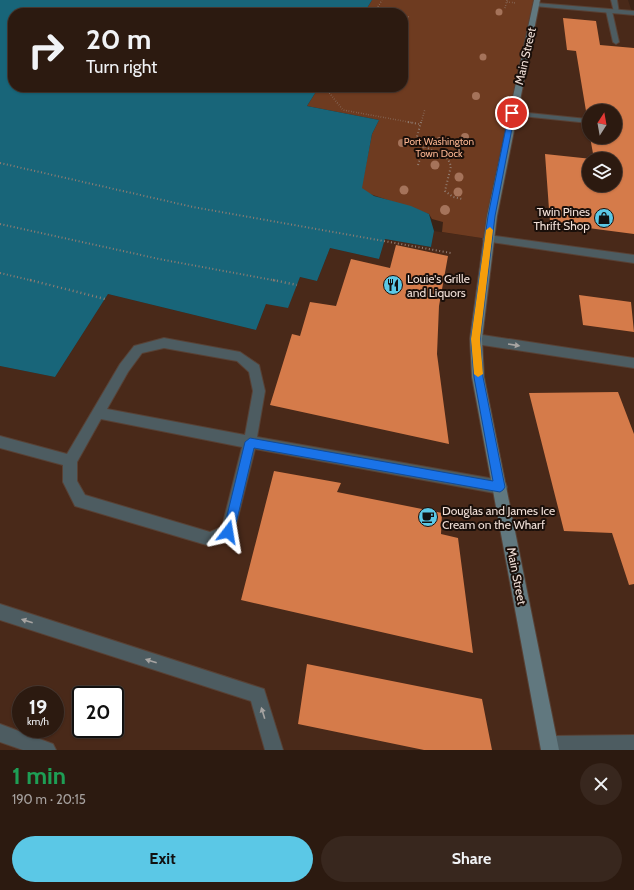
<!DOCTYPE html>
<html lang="en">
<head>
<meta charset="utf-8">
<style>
	:root { --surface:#2c1a10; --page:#38271e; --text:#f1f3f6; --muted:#a6a19f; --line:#483830; --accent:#5bc8e6 }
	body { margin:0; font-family:Cabin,sans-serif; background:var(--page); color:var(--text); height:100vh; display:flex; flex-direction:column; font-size:15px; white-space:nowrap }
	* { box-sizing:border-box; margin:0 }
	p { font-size:13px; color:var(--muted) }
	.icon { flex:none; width:22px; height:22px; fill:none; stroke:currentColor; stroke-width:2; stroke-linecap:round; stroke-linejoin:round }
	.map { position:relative; height:750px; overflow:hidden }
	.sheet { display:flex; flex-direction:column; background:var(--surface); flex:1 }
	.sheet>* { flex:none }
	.banner { position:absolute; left:8px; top:8px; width:400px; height:84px; border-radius:16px; box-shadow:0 1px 3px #0004,0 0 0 1px var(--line); background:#2c1a10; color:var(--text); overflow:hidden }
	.needle { width:26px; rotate:11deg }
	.controls { position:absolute; left:582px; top:104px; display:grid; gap:8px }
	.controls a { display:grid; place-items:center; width:40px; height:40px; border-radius:50%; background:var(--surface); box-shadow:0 1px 3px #0004,0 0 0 1px var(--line); font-size:20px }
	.speed { position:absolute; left:12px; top:686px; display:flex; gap:8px; font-size:20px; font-weight:700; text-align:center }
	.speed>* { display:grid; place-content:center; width:52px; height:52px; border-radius:50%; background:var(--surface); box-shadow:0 1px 3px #0004,0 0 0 1px var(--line); line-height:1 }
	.speed small { font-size:10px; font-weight:400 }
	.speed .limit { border:2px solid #111; border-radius:6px; background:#fff; color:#111 }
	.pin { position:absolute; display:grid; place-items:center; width:34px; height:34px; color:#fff; margin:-17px; border:2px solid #fff; border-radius:50%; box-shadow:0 1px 4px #0007 }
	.me { position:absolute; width:44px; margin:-22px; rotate:14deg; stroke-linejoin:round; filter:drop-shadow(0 0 3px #0008) }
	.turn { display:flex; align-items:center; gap:14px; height:84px; padding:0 12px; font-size:18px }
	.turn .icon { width:52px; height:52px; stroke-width:2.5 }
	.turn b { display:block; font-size:28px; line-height:34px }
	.round { display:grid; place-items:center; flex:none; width:42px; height:42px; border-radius:21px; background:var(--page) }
	.overview { display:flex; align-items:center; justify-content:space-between; height:68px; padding:0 12px }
	h1 { font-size:24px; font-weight:700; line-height:30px; color:#1e9e55 }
	.action { display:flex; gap:8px; margin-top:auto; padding:8px 12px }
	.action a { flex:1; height:46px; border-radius:24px; background:var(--accent); color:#111; font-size:16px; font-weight:700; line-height:46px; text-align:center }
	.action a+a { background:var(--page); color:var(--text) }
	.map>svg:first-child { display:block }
	.built { fill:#492919; fill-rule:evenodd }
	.green { fill:#6e3b20 }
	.water { fill:#186579 }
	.building { fill:#d57b4a }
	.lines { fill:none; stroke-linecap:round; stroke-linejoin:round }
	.lane-casing { stroke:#584135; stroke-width:2 }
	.street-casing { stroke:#584135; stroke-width:2 }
	.secondary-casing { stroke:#584135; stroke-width:2 }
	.path-far2 { stroke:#927e73; stroke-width:1.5; stroke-dasharray:0.5 2; stroke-linecap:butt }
	.path-far1 { stroke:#927e73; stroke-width:2; stroke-dasharray:1 2.5; stroke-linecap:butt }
	.path { stroke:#927e73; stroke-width:2.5; stroke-dasharray:1 3; stroke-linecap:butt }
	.lane { fill:#4d5c61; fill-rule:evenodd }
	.street { fill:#4d5c61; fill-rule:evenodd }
	.secondary { fill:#61787f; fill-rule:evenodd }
	.tree { fill:#a5735a }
	.oneway { fill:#a7a4a2 }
	.route { fill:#1a73e8; stroke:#114b97 }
	.slow { fill:#f59e0b }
	.labels { text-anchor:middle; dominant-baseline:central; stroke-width:4; stroke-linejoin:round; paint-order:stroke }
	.far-park-label { font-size:10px; fill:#fbb591; stroke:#1a0f0a }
	.street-label { font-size:12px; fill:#f0dfd7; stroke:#1a0f0a }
	.poi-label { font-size:12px; fill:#f0dfd7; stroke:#1a0f0a; text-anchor:start }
</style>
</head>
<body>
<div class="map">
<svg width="634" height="750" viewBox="0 0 634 750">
	<rect width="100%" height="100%" fill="#3b2316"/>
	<path class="built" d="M537,0H628L634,18V750H0V366L55,377L108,294L256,330L266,304L297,285L300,277L317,281L330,248L379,259L385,239L431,247L434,231L488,239ZM589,111H615V137H589ZM589,159H615V185H589ZM21,695H55V729H21ZM81,695H115V729H81Z"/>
	<path class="green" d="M372,0H537L488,239L442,232L443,222L432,219L429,214L367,193L362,189V184L372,134L379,120L307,106L319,87H403V13H364Z"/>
	<path class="water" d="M0,0H372L364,13H13V87H319L307,106L379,120L372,134L362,188L374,196L411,206L429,214L434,231L431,247L385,239L379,259L330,248L317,281L300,277L288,308L266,304L256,330L108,294L55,377L0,366Z"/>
	<path class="building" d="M563,18L596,21L600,45L634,48V234L550,223L545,154L592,159H589V185H615V159H594L590,137H615V111H589V118L587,117L576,51L567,50Z
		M396,245L448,256L439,306L437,354L449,444L270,405L292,334L300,336L310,302L336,306L351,259L390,268Z
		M579,295L631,302L634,332L583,325Z
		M618,392L634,434V584L629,585L612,533L564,531L529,393Z
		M274,471L341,483L337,492L442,513L441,534L458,538L473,653L241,600Z
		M307,664L482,699L492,750H424L298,724Z"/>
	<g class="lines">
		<g class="lane-casing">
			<path id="lane" d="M611,0H617L619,13L614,12Z
				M609,9L612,11L619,42L616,44L613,42L606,11Z
				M509,111L587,119H589V123L512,115H509Z
				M476,334L634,358V368L476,344L472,342L470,339L472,336Z
				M164,338L240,352L259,365L265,391L257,437L500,480L505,482L507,487L505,492L500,494L255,449L233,537L210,546L75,506L63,482V465L0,448V436L67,454L120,364L134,346ZM164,348L237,361L249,372L253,391L245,435L107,409L128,372L142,353ZM101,419L242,447L222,527L210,532L85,495L77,481V462Z
				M0,604L264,689L283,750H265L251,701L0,620Z
				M0,724L53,744L56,750H23L0,742Z"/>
		</g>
		<g class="street-casing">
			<path id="street" d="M536,3L634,11V15L534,6V4Z
				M488,235L634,255V263L484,241L483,239L484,237Z
				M634,735V750H543L541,745L544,739L550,736Z"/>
		</g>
		<g class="secondary-casing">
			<path id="secondary" d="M534,0H540L497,216L482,339L484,377L559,750H541L472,377L470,339L487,216Z"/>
		</g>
		<path class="path-far2" d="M507,2L516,3
			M505,8L507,0
			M375,11L387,13
			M374,13L382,0
			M403,16L410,17
			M329,87L327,90L343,110L414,123
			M421,123L425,109"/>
		<path class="path-far1" d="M408,122L419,124
			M421,122L417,137L424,146L448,159L451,166L445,191L453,197L462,199
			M0,163L193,207L451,253
			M418,165L424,146
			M0,224L159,259L278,281
			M0,273L34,281"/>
		<path class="path" d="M30,280L105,299
			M273,280L297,285"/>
		<use href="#lane" class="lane"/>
		<use href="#street" class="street"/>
		<use href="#secondary" class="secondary"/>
	</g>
	<g class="tree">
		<circle cx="499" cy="12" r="3.5"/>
		<circle cx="483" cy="57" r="3.5"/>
		<circle cx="476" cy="96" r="4"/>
		<circle cx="465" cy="137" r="4"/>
		<circle cx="440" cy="141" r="4"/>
		<circle cx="402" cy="143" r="4"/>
		<circle cx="435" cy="165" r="4.5"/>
		<circle cx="459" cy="177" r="4.5"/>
		<circle cx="404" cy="190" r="4.5"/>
		<circle cx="458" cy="192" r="4.5"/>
		<circle cx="445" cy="210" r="5"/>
	</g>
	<defs><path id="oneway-solid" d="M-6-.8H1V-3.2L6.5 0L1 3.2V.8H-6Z"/></defs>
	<g class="oneway">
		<use href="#oneway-solid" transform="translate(514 345) rotate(9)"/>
		<use href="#oneway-solid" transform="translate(27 621) rotate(-162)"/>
		<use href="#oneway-solid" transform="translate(151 661) rotate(-162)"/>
		<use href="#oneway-solid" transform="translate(263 713) rotate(-107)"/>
	</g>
	<path class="route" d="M512,111L515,113L495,216L480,339L483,377L505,487L503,490L500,492L254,448L234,532L232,536L228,538L224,536L223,532L245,442L250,438L493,481L474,377L471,339L488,216L509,113Z"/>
	<path class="slow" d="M490,227L493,230L480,339L483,374L478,377L474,374L471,339L486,230Z"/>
	<defs>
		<g id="shop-disc" transform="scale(1)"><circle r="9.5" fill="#5bc8e6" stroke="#1a0f0a"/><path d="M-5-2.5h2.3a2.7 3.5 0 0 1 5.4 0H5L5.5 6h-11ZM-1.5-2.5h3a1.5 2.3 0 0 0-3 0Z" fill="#111"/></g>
		<g id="restaurant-disc" transform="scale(1)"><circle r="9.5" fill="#5bc8e6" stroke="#1a0f0a"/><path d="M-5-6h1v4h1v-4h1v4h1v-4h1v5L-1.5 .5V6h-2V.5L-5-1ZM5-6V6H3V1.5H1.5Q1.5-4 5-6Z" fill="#111"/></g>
		<g id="cafe-disc" transform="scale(1)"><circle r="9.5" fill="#5bc8e6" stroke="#1a0f0a"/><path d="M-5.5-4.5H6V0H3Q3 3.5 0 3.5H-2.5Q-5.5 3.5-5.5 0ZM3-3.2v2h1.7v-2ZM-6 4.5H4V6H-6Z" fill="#111"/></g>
	</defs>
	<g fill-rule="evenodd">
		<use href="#shop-disc" x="604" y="218"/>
		<use href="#restaurant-disc" x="393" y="285"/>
		<use href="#cafe-disc" x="428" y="517"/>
	</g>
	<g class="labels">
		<g class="far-park-label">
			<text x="439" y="141">Port Washington<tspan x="439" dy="12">Town Dock</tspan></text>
		</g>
		<g class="street-label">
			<text transform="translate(525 56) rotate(-77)">Main Street</text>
			<text transform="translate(517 576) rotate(79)">Main Street</text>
		</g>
		<g class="poi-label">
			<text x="590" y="211" text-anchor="end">Twin Pines<tspan x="590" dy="14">Thrift Shop</tspan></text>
			<text x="407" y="278">Louie's Grille<tspan x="407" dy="14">and Liquors</tspan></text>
			<text x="442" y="510">Douglas and James Ice<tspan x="442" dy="14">Cream on the Wharf</tspan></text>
		</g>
	</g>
</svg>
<div class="controls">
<a><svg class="needle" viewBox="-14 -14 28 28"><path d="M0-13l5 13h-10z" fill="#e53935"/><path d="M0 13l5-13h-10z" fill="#a6a19f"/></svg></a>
<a><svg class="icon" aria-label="layers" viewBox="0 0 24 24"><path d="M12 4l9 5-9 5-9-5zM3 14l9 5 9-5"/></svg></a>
</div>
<div class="speed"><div>19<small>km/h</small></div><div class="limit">20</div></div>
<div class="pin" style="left:512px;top:113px;background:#d93025"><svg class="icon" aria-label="arrive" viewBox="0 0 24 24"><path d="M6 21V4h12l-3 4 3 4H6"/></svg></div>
<svg class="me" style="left:228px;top:532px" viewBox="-20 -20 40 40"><path d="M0-17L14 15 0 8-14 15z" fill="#1a73e8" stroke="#fff" stroke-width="4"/></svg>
<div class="banner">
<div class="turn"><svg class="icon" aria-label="right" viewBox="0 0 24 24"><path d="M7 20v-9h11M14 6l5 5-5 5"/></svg><div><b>20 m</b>Turn right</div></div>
</div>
</div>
<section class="sheet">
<div class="overview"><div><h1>1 min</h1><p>190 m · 20:15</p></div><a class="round"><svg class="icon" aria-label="close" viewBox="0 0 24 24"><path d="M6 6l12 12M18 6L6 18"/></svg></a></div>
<div class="action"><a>Exit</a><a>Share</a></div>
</section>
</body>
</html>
